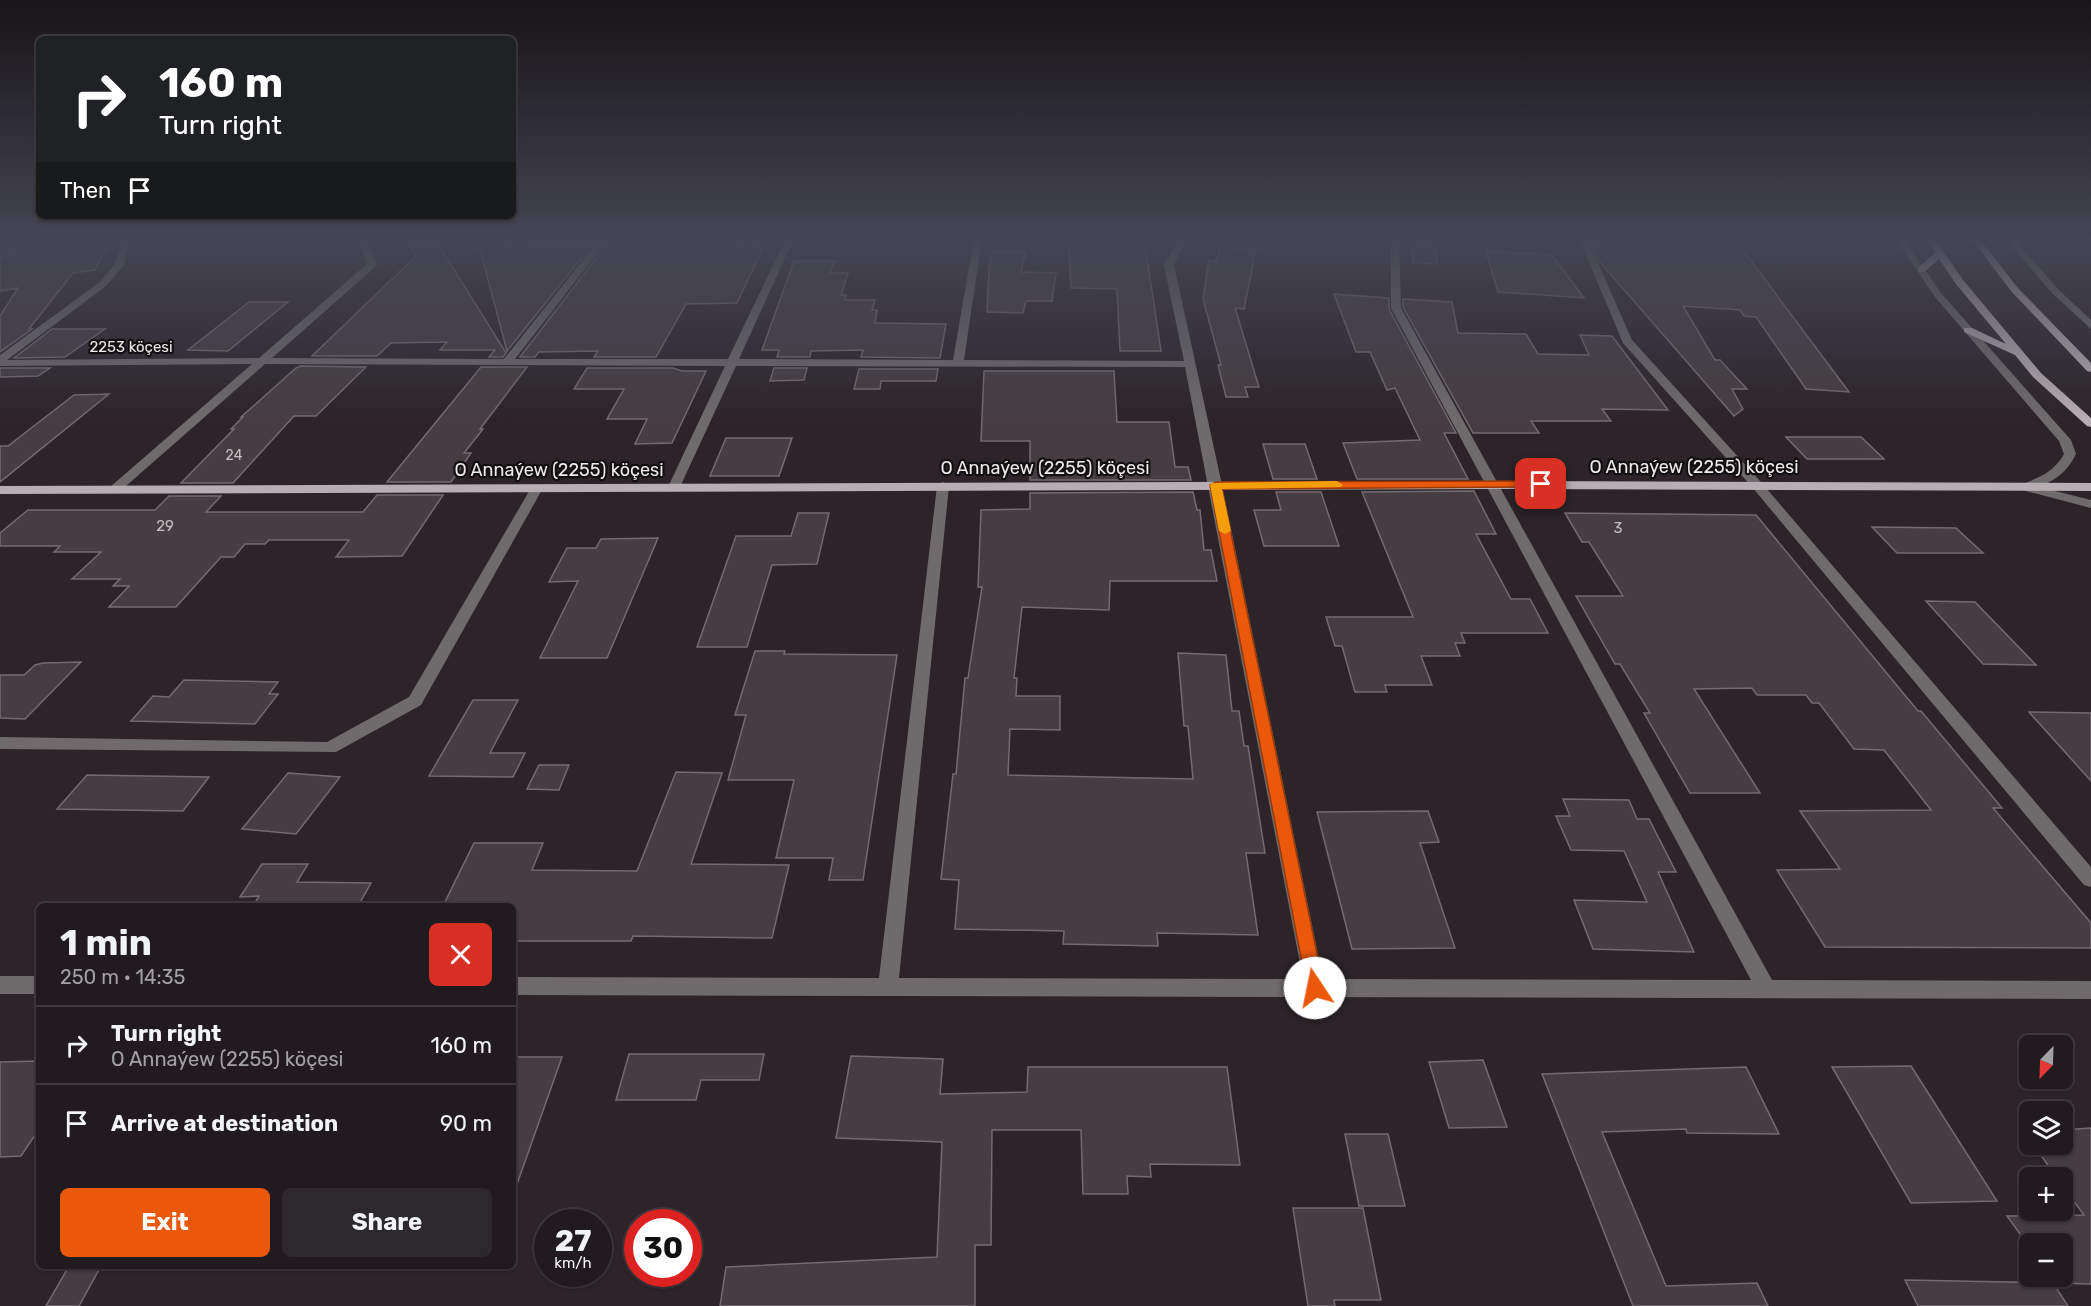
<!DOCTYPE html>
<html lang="en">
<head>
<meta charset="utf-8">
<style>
	:root { --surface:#211b1f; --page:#2d282c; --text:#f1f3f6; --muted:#a2a1a4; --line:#3e393d; --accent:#ea580c }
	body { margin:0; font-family:Rubik,sans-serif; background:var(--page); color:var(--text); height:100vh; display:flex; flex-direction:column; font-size:22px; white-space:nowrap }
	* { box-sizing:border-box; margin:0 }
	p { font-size:20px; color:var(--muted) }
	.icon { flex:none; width:33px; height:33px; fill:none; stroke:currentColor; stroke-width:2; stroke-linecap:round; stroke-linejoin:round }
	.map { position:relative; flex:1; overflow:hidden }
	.side { position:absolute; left:36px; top:903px; width:480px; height:366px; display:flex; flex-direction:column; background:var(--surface); border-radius:9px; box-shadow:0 2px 4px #0004,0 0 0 2px var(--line) }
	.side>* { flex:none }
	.top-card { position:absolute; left:36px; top:36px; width:480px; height:183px; border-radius:9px; box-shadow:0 2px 4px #0004,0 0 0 2px var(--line); background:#202124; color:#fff; overflow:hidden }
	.needle { width:39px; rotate:203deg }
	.fabs { position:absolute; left:2019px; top:1035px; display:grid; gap:12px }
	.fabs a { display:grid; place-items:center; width:54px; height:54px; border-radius:9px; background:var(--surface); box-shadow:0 2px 4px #0004,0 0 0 2px var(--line); font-size:30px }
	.speed { position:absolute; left:534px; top:1209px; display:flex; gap:12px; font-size:30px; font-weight:700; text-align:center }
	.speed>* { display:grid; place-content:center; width:78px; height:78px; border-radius:50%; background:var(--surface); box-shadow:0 2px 4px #0004,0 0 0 2px var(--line); line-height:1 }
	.speed small { font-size:15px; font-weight:400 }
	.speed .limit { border:9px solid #d22; background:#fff; color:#111 }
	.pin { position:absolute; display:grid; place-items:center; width:51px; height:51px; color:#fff; margin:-26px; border-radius:12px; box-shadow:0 3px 9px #0006 }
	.me { position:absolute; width:66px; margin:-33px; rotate:349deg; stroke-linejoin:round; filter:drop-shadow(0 0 4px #0008) }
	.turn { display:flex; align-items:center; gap:21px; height:126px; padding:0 24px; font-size:27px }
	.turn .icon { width:78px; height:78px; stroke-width:2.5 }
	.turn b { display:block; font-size:42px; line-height:51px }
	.then { display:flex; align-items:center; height:57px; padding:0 24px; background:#0003; gap:12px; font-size:22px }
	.round { display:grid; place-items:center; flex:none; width:63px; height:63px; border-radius:9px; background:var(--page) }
	.head { display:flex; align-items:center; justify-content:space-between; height:102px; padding:0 24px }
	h1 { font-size:36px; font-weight:700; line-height:45px }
	.primary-button { display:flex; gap:12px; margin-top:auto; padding:12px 24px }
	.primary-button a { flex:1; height:69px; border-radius:9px; background:var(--accent); color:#fff; font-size:24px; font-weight:700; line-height:69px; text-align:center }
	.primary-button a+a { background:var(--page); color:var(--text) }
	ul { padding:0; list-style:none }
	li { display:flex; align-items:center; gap:18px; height:78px; padding:0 24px; border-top:2px solid var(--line) }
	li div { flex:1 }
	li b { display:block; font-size:22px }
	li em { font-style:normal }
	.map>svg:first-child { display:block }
	.building { fill:#453d41; stroke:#746b70; stroke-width:1.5 }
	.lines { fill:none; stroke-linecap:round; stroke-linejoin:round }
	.minor { fill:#6f6b6d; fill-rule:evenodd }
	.major { fill:#b7aeb3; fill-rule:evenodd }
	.route { fill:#ea580c; stroke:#983908; stroke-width:1.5 }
	.slow { fill:#f59e0b }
	.labels { text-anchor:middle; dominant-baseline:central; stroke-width:4.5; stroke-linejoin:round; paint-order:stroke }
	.far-number-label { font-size:14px; fill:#c4bec1 }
	.far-street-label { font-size:15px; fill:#eee9ec; stroke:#120f11 }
	.number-label { font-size:15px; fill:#c4bec1 }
	.street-label { font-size:18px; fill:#eee9ec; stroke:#120f11 }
</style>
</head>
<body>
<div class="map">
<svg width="2091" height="1306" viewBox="0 0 2091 1306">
	<rect width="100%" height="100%" fill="#2c2429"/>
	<path class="building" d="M12,238H111L95,270L73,273L29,329H32L0,352V316L18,288L0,291V257L9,255Z
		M477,238H507L509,247L574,239L575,243L590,241L592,245L507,351Z
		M611,238H743L744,245L764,246L737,303L686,304L656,357H594L598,351L539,352L535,357H520L604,248L605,244L602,239Z
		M1068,238H1144L1161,351H1120L1117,289L1071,288Z
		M1589,238H1734L1849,392L1806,389L1756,317L1744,316L1740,310L1683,306L1715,360H1720L1747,389H1732L1743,409L1734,416L1599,261Z
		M435,239L506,353L503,357H489L495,350H440L447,342L391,343L377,356H312L416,256L409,244Z
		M1411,240L1435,242L1437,264L1413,262Z
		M1220,247L1256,250L1244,309L1235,308L1259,387H1245L1248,397H1226L1218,365H1221L1203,299L1209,260L1216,261Z
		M993,251L1026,252L1021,272L1056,273L1052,301H1026L1023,313L987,312L989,268Z
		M1486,251L1552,255L1584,298L1498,292Z
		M794,261H835L830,273H848L841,295H846L845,300H875L872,310H877L875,323L946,324L940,358L861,357L863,350L811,351L810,357H777L779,350H762Z
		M1334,294L1389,298V309L1456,433H1444L1468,479H1357L1343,443L1420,440L1395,388L1387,390L1370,352H1356Z
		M1403,299L1452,302L1458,333L1526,334L1538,354L1589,355L1580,335L1612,336L1668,410L1602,409L1611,421H1531L1539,433H1473L1403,307Z
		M249,302H288L228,351L188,350Z
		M52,329H105L65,357L14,358Z
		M301,366L366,367L316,416H294L233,483H181L234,429H231L243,417H241L296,368Z
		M481,367H527L480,429H483L464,453H471L451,482H387Z
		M0,368H50L38,376L0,377Z
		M587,368H673L682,371H706L672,443L635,444L647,419H607L624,389H574Z
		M774,368H807L804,380L770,381Z
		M859,369H938L936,381H881L880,389H854Z
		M984,371H1114L1117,422H1169L1175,467H1188L1191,480H1030V441H981Z
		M109,394L0,482V446H8L74,395Z
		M1786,437H1861L1884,459H1807Z
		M726,438H792L779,476H710Z
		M1263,444H1305L1317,479H1273Z
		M1474,491L1496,534H1476L1511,599H1530L1548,633H1461L1465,643H1455L1460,656H1421L1432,685H1385L1387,692H1355L1342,646H1335L1326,617H1413L1362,492Z
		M1193,492L1197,510H1200L1204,550H1211L1217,581H1110L1109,610L1022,607L1014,678H1017L1016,696H1060V730L1010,729L1008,775L1193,779L1188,726H1184L1178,653L1226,655L1232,711H1239L1244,746H1248L1265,853H1246L1258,935L1157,933L1158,946L1063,944L1064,931L955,929L959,880L941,879L953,774H956L965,678H968L982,587H978L981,510L1030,509V493Z
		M1276,492H1321L1339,546H1264L1254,510H1281Z
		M377,495H443L402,556L336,557L349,540H269L265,544H245L234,557H221L176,607H109L129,586H113L120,579H72L101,552H54L60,546H0V533L28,510H155L169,496H221L206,512H363Z
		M798,513H829L817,564L772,565L747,647H697L736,536H791Z
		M1565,513L1756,515L1918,711H1921L2002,808H1993L2091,923V948L1825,947L1777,870L1840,869L1800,811L1931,810L1884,750L1854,749L1819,703H1812L1806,695H1757L1752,688L1694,689L1760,793H1690L1644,713H1650L1620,664H1615L1576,596H1623L1589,542H1582Z
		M1872,527L1956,528L1983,553H1897Z
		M658,538L607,658H540L578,581L549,582L567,548H596L601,539Z
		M1926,601L1975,602L2036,665L1983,664Z
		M755,651H785L784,654L897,655L863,880H829L833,858H776L794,780H728L746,715H735Z
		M81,662L25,719L0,718V675H24L35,665L43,663Z
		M184,680L278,682L269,694H278L255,724L131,721L153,696L169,697Z
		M473,700H518L490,753H525L513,777L429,776Z
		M2029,712L2091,713V781Z
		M539,765H569L559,790L527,789Z
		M676,772L722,773L691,864L789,865L772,938L633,936L631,941H513V906H443L474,843H543L532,870L637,871Z
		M288,773L340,777L296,834L242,829Z
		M87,775L209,777L183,811L57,809Z
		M1563,799L1629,800L1637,819H1649L1676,872H1658L1694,952L1593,949L1574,900L1647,902L1624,851L1571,850L1556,816H1570Z
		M1428,811L1439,842L1420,843L1455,948L1352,949L1317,812Z
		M262,864H308L297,882L371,883L358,906H253L259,896L240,897Z
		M629,1054H764L759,1080H701L696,1100H616Z
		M851,1056L943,1059L940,1094L1027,1092L1028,1067H1227L1240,1165L1150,1164L1151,1177L1127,1176L1128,1194H1083L1081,1130H992L991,1245H975V1306H720L726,1267L937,1257L942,1142L836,1138Z
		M513,1057H562L516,1187L513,1186Z
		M1483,1060L1507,1127L1449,1128L1429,1062Z
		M39,1061V1129L21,1156L0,1157V1062Z
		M1911,1066L1997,1201L1911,1203L1832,1067Z
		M1746,1067L1779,1134L1687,1133L1686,1129L1602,1132L1666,1286L1757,1283L1768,1306H1633L1542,1074Z
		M2091,1128V1284L2053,1283L2049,1276H2062V1244H2030V1248L2007,1216L2084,1215L2062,1185V1178H2057L2033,1144H2062V1130Z
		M1345,1134H1388L1405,1206H1359Z
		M1293,1208H1363L1381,1300H1334L1335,1306H1308Z
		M69,1266H101L79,1306H46Z
		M1905,1280L2053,1283L2068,1306H1918Z"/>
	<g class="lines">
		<path class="minor" d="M123,238H131L124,265L106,286L7,360L259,358L367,264L358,238H366L377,265L375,267L272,358L504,359L595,245L591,238H599L603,245L602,247L515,359H728L786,238H794L739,359L953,360L974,238H982L964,360L1184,361L1164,265L1179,238H1187L1174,265L1222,485L1323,979L1751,980L1391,308V238H1399L1401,308L1772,980L2091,981V999L513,995V977L879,978L937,486L943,482L949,486L899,978L1303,979L1185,367L736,366L680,487L674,491L668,487L725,366L265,364L118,493H110L108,490L110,487L252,364L0,366V355L100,282L115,264Z
			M1579,238H1587L1632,340L1760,481L2091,867V887L2084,885L1752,487L1623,343Z
			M1895,238H1903L1941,293L2071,440L2076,454C2068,471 2056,480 2039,487L2091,500V508L2022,490L2020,487L2022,484C2039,478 2055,471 2064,454L2059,441L1935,297Z
			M2005,238H2013L2058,289L2091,320V329L2052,293Z
			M537,484L543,488L421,705L336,752L0,749V737L327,742L409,697L531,488Z
			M0,976H39V994H0Z"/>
		<path class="major" d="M1926,238H1934L1963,280L2041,373L2091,418V427L2087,426L2033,377L2015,355L1964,332V328H1972L2006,344L1956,284L1939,259L1924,272H1918V268L1935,253Z
			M1971,238H1979L2017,287L2091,363V372L2087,371L2011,291Z
			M1494,481L2091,483V491L1494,489L0,494V486Z"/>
	</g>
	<linearGradient id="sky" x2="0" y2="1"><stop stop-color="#181417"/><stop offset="0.57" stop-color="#454554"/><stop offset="1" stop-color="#454554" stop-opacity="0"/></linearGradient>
	<rect width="2091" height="421" fill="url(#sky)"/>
	<path class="route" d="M1541,481L1547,484L1545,487L1222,489L1324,988L1321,994L1315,996L1308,994L1210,485L1216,482Z"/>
	<path class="slow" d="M1337,481L1343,485L1341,487L1222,489L1231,531L1225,534L1219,531L1210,485L1212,483Z"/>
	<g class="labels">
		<g class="far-number-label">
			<text x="234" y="455">24</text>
		</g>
		<g class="far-street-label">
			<text x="131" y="347">2253 köçesi</text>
		</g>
		<g class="number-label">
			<text x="165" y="526">29</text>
			<text x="1618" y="528">3</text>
		</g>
		<g class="street-label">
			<text x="1694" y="467">O Annaýew (2255) köçesi</text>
			<text x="1045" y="468">O Annaýew (2255) köçesi</text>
			<text x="559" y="470">O Annaýew (2255) köçesi</text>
		</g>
	</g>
</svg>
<div class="fabs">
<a><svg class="needle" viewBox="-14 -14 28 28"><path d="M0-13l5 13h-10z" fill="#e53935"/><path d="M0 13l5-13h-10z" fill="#a2a1a4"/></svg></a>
<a><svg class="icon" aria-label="layers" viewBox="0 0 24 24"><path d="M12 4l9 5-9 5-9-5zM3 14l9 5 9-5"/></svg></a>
<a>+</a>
<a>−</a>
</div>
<div class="speed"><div>27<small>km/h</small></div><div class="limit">30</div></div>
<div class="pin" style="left:1541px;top:484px;background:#d93025"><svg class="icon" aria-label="arrive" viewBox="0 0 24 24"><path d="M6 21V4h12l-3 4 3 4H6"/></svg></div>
<svg class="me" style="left:1315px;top:988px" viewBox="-20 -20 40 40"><circle r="19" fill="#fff"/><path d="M0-13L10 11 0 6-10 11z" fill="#ea580c"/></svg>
<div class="top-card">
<div class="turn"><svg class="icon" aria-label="right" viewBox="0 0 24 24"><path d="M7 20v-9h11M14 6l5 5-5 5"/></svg><div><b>160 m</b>Turn right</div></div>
<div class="then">Then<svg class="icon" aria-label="arrive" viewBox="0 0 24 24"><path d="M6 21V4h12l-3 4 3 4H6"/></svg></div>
</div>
<section class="side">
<div class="head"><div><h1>1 min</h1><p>250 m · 14:35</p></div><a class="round" style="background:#d93025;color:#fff"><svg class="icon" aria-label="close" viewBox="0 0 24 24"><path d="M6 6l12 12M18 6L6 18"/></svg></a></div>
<ul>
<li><svg class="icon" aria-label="right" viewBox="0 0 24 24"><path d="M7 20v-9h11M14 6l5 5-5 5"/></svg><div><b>Turn right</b><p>O Annaýew (2255) köçesi</p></div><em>160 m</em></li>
<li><svg class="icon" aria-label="arrive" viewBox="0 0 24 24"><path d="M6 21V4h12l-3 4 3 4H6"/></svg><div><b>Arrive at destination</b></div><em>90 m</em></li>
</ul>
<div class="primary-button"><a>Exit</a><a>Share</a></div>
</section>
</div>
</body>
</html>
